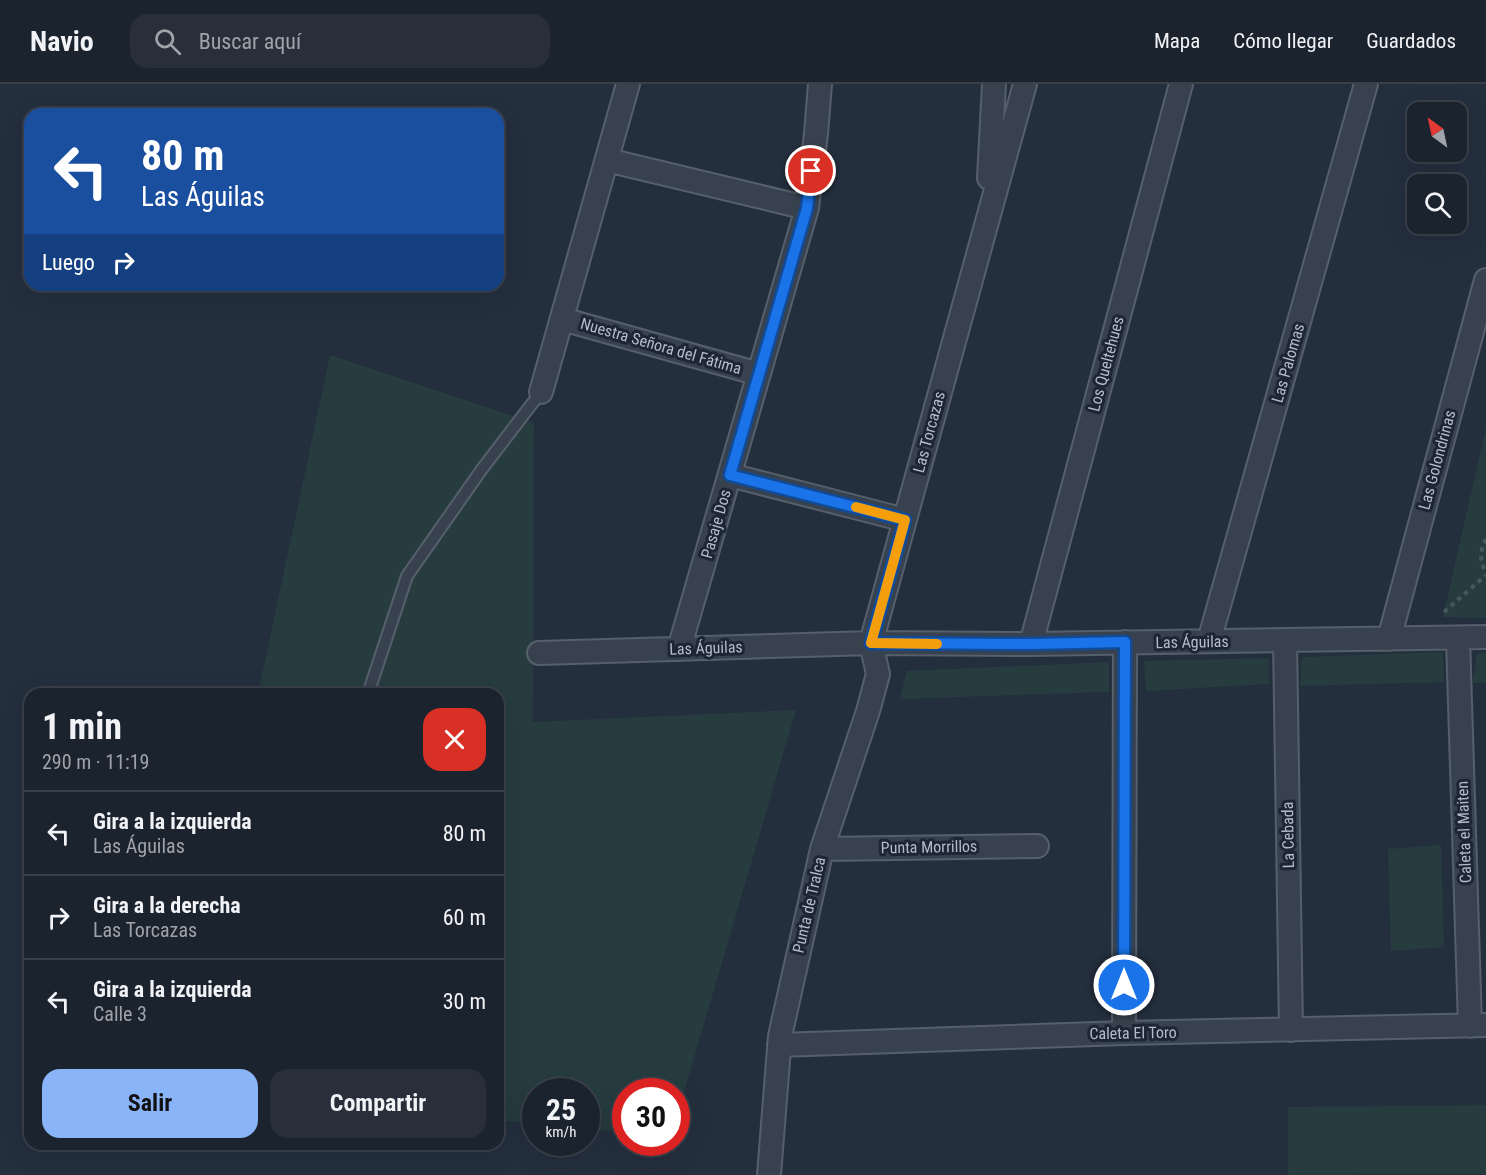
<!DOCTYPE html>
<html lang="es">
<head>
<meta charset="utf-8">
<style>
	:root { --surface:#1b232e; --page:#282f3a; --text:#f1f3f6; --muted:#a0a4aa; --line:#39404a; --accent:#8ab4f8 }
	body { margin:0; font-family:"Roboto Condensed",sans-serif; background:var(--page); color:var(--text); height:100vh; display:flex; flex-direction:column; font-size:22px; white-space:nowrap }
	* { box-sizing:border-box; margin:0 }
	p { font-size:20px; color:var(--muted) }
	.icon { flex:none; width:33px; height:33px; fill:none; stroke:currentColor; stroke-width:2; stroke-linecap:round; stroke-linejoin:round }
	.map { position:relative; flex:1; overflow:hidden }
	.panel { position:absolute; left:24px; top:604px; width:480px; height:462px; display:flex; flex-direction:column; background:var(--surface); border-radius:18px; box-shadow:0 6px 24px #0002,0 0 0 2px var(--line) }
	.panel>* { flex:none }
	.banner { position:absolute; left:24px; top:24px; width:480px; height:183px; border-radius:18px; box-shadow:0 6px 24px #0002,0 0 0 2px var(--line); background:#1a4fa0; color:#fff; overflow:hidden }
	.needle { width:39px; rotate:327deg }
	.fabs { position:absolute; left:1407px; top:18px; display:grid; gap:12px }
	.fabs a { display:grid; place-items:center; width:60px; height:60px; border-radius:12px; background:var(--surface); box-shadow:0 6px 24px #0002,0 0 0 2px var(--line); font-size:30px }
	.speed { position:absolute; left:522px; top:994px; display:flex; gap:12px; font-size:30px; font-weight:700; text-align:center }
	.speed>* { display:grid; place-content:center; width:78px; height:78px; border-radius:50%; background:var(--surface); box-shadow:0 6px 24px #0002,0 0 0 2px var(--line); line-height:1 }
	.speed small { font-size:15px; font-weight:400 }
	.speed .limit { border:9px solid #d22; background:#fff; color:#111 }
	.pin { position:absolute; display:grid; place-items:center; width:51px; height:51px; color:#fff; margin:-26px; border:3px solid #fff; border-radius:50%; box-shadow:0 2px 6px #0007 }
	.me { position:absolute; width:66px; margin:-33px; rotate:0deg; stroke-linejoin:round; filter:drop-shadow(0 0 4px #0008) }
	.turn { display:flex; align-items:center; gap:21px; height:126px; padding:0 18px; font-size:27px }
	.turn .icon { width:78px; height:78px; stroke-width:2.5 }
	.turn b { display:block; font-size:42px; line-height:51px }
	.then { display:flex; align-items:center; height:57px; padding:0 18px; background:#0003; gap:12px; font-size:22px }
	.round { display:grid; place-items:center; flex:none; width:63px; height:63px; border-radius:18px; background:var(--page) }
	.summary { display:flex; align-items:center; justify-content:space-between; height:102px; padding:0 18px }
	h1 { font-size:36px; font-weight:700; line-height:45px }
	.cta { display:flex; gap:12px; margin-top:auto; padding:12px 18px }
	.cta a { flex:1; height:69px; border-radius:18px; background:var(--accent); color:#111; font-size:24px; font-weight:700; line-height:69px; text-align:center }
	.cta a+a { background:var(--page); color:var(--text) }
	ul { padding:0; list-style:none }
	li { display:flex; align-items:center; gap:18px; height:84px; padding:0 18px; border-top:2px solid var(--line) }
	li div { flex:1 }
	li b { display:block; font-size:22px }
	li em { font-style:normal }
	header { display:flex; align-items:center; gap:36px; box-sizing:border-box; height:84px; padding:0 30px; background:var(--surface); border-bottom:2px solid var(--line) }
	header strong { font-size:28px }
	nav { display:flex; gap:33px; margin-inline-start:auto; font-size:21px }
	.search { width:420px; height:54px; background:var(--page); display:flex; align-items:center; gap:15px; box-sizing:border-box; padding:0 21px; border-radius:18px; color:var(--muted); font-size:22px }
	.map>svg:first-child { display:block }
	.green { fill:#263c3f }
	.lines { fill:none; stroke-linecap:round; stroke-linejoin:round }
	.lane-casing { stroke:#565f6c; stroke-width:14 }
	.street-casing { stroke:#565f6c; stroke-width:26 }
	.path { stroke:#44595c; stroke-width:4; stroke-dasharray:4.5 4.5; stroke-linecap:butt }
	.lane { stroke:#38414e; stroke-width:10 }
	.street { stroke:#38414e; stroke-width:22 }
	.route-casing { stroke:#114b97; stroke-width:15 }
	.route { stroke:#1a73e8; stroke-width:10 }
	.slow { stroke:#f59e0b; stroke-width:10 }
	.labels { text-anchor:middle; dominant-baseline:central; stroke-width:6; stroke-linejoin:round; paint-order:stroke }
	.street-label { font-size:16px; fill:#b4bcc9; stroke:#1d2633 }
</style>
</head>
<body>
<header>
<strong>Navio</strong>
<div class="search"><svg class="icon" aria-label="search" viewBox="0 0 24 24"><circle cx="10" cy="10" r="6"/><path d="M15 15l6 6"/></svg>Buscar aquí</div>
<nav><a>Mapa</a><a>Cómo llegar</a><a>Guardados</a></nav>
</header>
<div class="map">
<svg width="1486" height="1091" viewBox="0 0 1486 1091">
	<rect width="100%" height="100%" fill="#242f3e"/>
	<path class="green" d="M330,271L534,339L533,638L796,626L677,1032L676,1008H626L625,1048L587,1045L586,1008H536L535,1040L498,1036V610H258Z
		M1486,343V534L1443,533Z
		M1443,568L1444,598L1300,602L1302,573Z
		M1486,568V599H1473L1477,569Z
		M1269,574V600L1146,607L1144,577Z
		M1109,578V608L900,615L907,587Z
		M1441,761L1444,863L1391,867L1388,765Z
		M1486,1021V1090L1288,1091V1023Z"/>
	<g class="lines">
		<g class="lane-casing">
			<path id="lane" d="M368,610L407,492L482,385L541,308"/>
		</g>
		<g class="street-casing">
			<path id="street" d="M607,76L807,124
				M989,94L994,0
				M562,235L759,290
				M541,308L628,0
				M730,391L905,436
				M1458,554L1470,942
				M1389,555L1486,196
				M1285,556L1291,946
				M1209,557L1366,0
				M1031,560L1181,0
				M679,565L807,124L816,50L820,0
				M539,569L871,559L1031,560L1486,553
				M822,765L1037,762
				M1124,949L1125,558
				M779,961L1124,949L1486,941
				M769,1091L780,952L822,765L868,627L878,590L871,559L1025,0"/>
		</g>
		<path class="path" d="M1486,455C1480,466 1479,477 1486,488
			M1444,528L1486,491"/>
		<use href="#lane" class="lane"/>
		<use href="#street" class="street"/>
	</g>
	<g class="lines">
		<g class="route-casing">
			<path id="route" d="M811,87L807,124L730,391L905,436L871,559L1031,560L1125,558L1124,901"/>
		</g>
		<use href="#route" class="route"/>
		<path class="slow" d="M856,423L905,436L871,559L937,560"/>
	</g>
	<g class="labels">
		<g class="street-label">
			<text transform="translate(661 262) rotate(16)">Nuestra Señora del Fátima</text>
			<text transform="translate(1288 279) rotate(-74)">Las Palomas</text>
			<text transform="translate(1106 280) rotate(-75)">Los Queltehues</text>
			<text transform="translate(929 348) rotate(-75)">Las Torcazas</text>
			<text transform="translate(1437 376) rotate(-75)">Las Golondrinas</text>
			<text transform="translate(716 440) rotate(-74)">Pasaje Dos</text>
			<text transform="translate(1192 558) rotate(-1)">Las Águilas</text>
			<text transform="translate(706 564) rotate(-2)">Las Águilas</text>
			<text transform="translate(1464 748) rotate(-92)">Caleta el Maiten</text>
			<text transform="translate(1288 751) rotate(-91)">La Cebada</text>
			<text transform="translate(929 763) rotate(-1)">Punta Morrillos</text>
			<text transform="translate(809 821) rotate(-77)">Punta de Tralca</text>
			<text transform="translate(1133 949) rotate(-1)">Caleta El Toro</text>
		</g>
	</g>
</svg>
<div class="fabs">
<a><svg class="needle" viewBox="-14 -14 28 28"><path d="M0-13l5 13h-10z" fill="#e53935"/><path d="M0 13l5-13h-10z" fill="#a0a4aa"/></svg></a>
<a><svg class="icon" aria-label="search" viewBox="0 0 24 24"><circle cx="10" cy="10" r="6"/><path d="M15 15l6 6"/></svg></a>
</div>
<div class="speed"><div>25<small>km/h</small></div><div class="limit">30</div></div>
<div class="pin" style="left:811px;top:87px;background:#d93025"><svg class="icon" aria-label="arrive" viewBox="0 0 24 24"><path d="M6 21V4h12l-3 4 3 4H6"/></svg></div>
<svg class="me" style="left:1124px;top:901px" viewBox="-20 -20 40 40"><circle r="17" fill="#1a73e8" stroke="#fff" stroke-width="3"/><path d="M0-11L8 9 0 5-8 9z" fill="#fff"/></svg>
<div class="banner">
<div class="turn"><svg class="icon" aria-label="left" viewBox="0 0 24 24"><path d="M17 20v-9H6M10 6l-5 5 5 5"/></svg><div><b>80 m</b>Las Águilas</div></div>
<div class="then">Luego<svg class="icon" aria-label="right" viewBox="0 0 24 24"><path d="M7 20v-9h11M14 6l5 5-5 5"/></svg></div>
</div>
<section class="panel">
<div class="summary"><div><h1>1 min</h1><p>290 m · 11:19</p></div><a class="round" style="background:#d93025;color:#fff"><svg class="icon" aria-label="close" viewBox="0 0 24 24"><path d="M6 6l12 12M18 6L6 18"/></svg></a></div>
<ul>
<li><svg class="icon" aria-label="left" viewBox="0 0 24 24"><path d="M17 20v-9H6M10 6l-5 5 5 5"/></svg><div><b>Gira a la izquierda</b><p>Las Águilas</p></div><em>80 m</em></li>
<li><svg class="icon" aria-label="right" viewBox="0 0 24 24"><path d="M7 20v-9h11M14 6l5 5-5 5"/></svg><div><b>Gira a la derecha</b><p>Las Torcazas</p></div><em>60 m</em></li>
<li><svg class="icon" aria-label="left" viewBox="0 0 24 24"><path d="M17 20v-9H6M10 6l-5 5 5 5"/></svg><div><b>Gira a la izquierda</b><p>Calle 3</p></div><em>30 m</em></li>
</ul>
<div class="cta"><a>Salir</a><a>Compartir</a></div>
</section>
</div>
</body>
</html>
